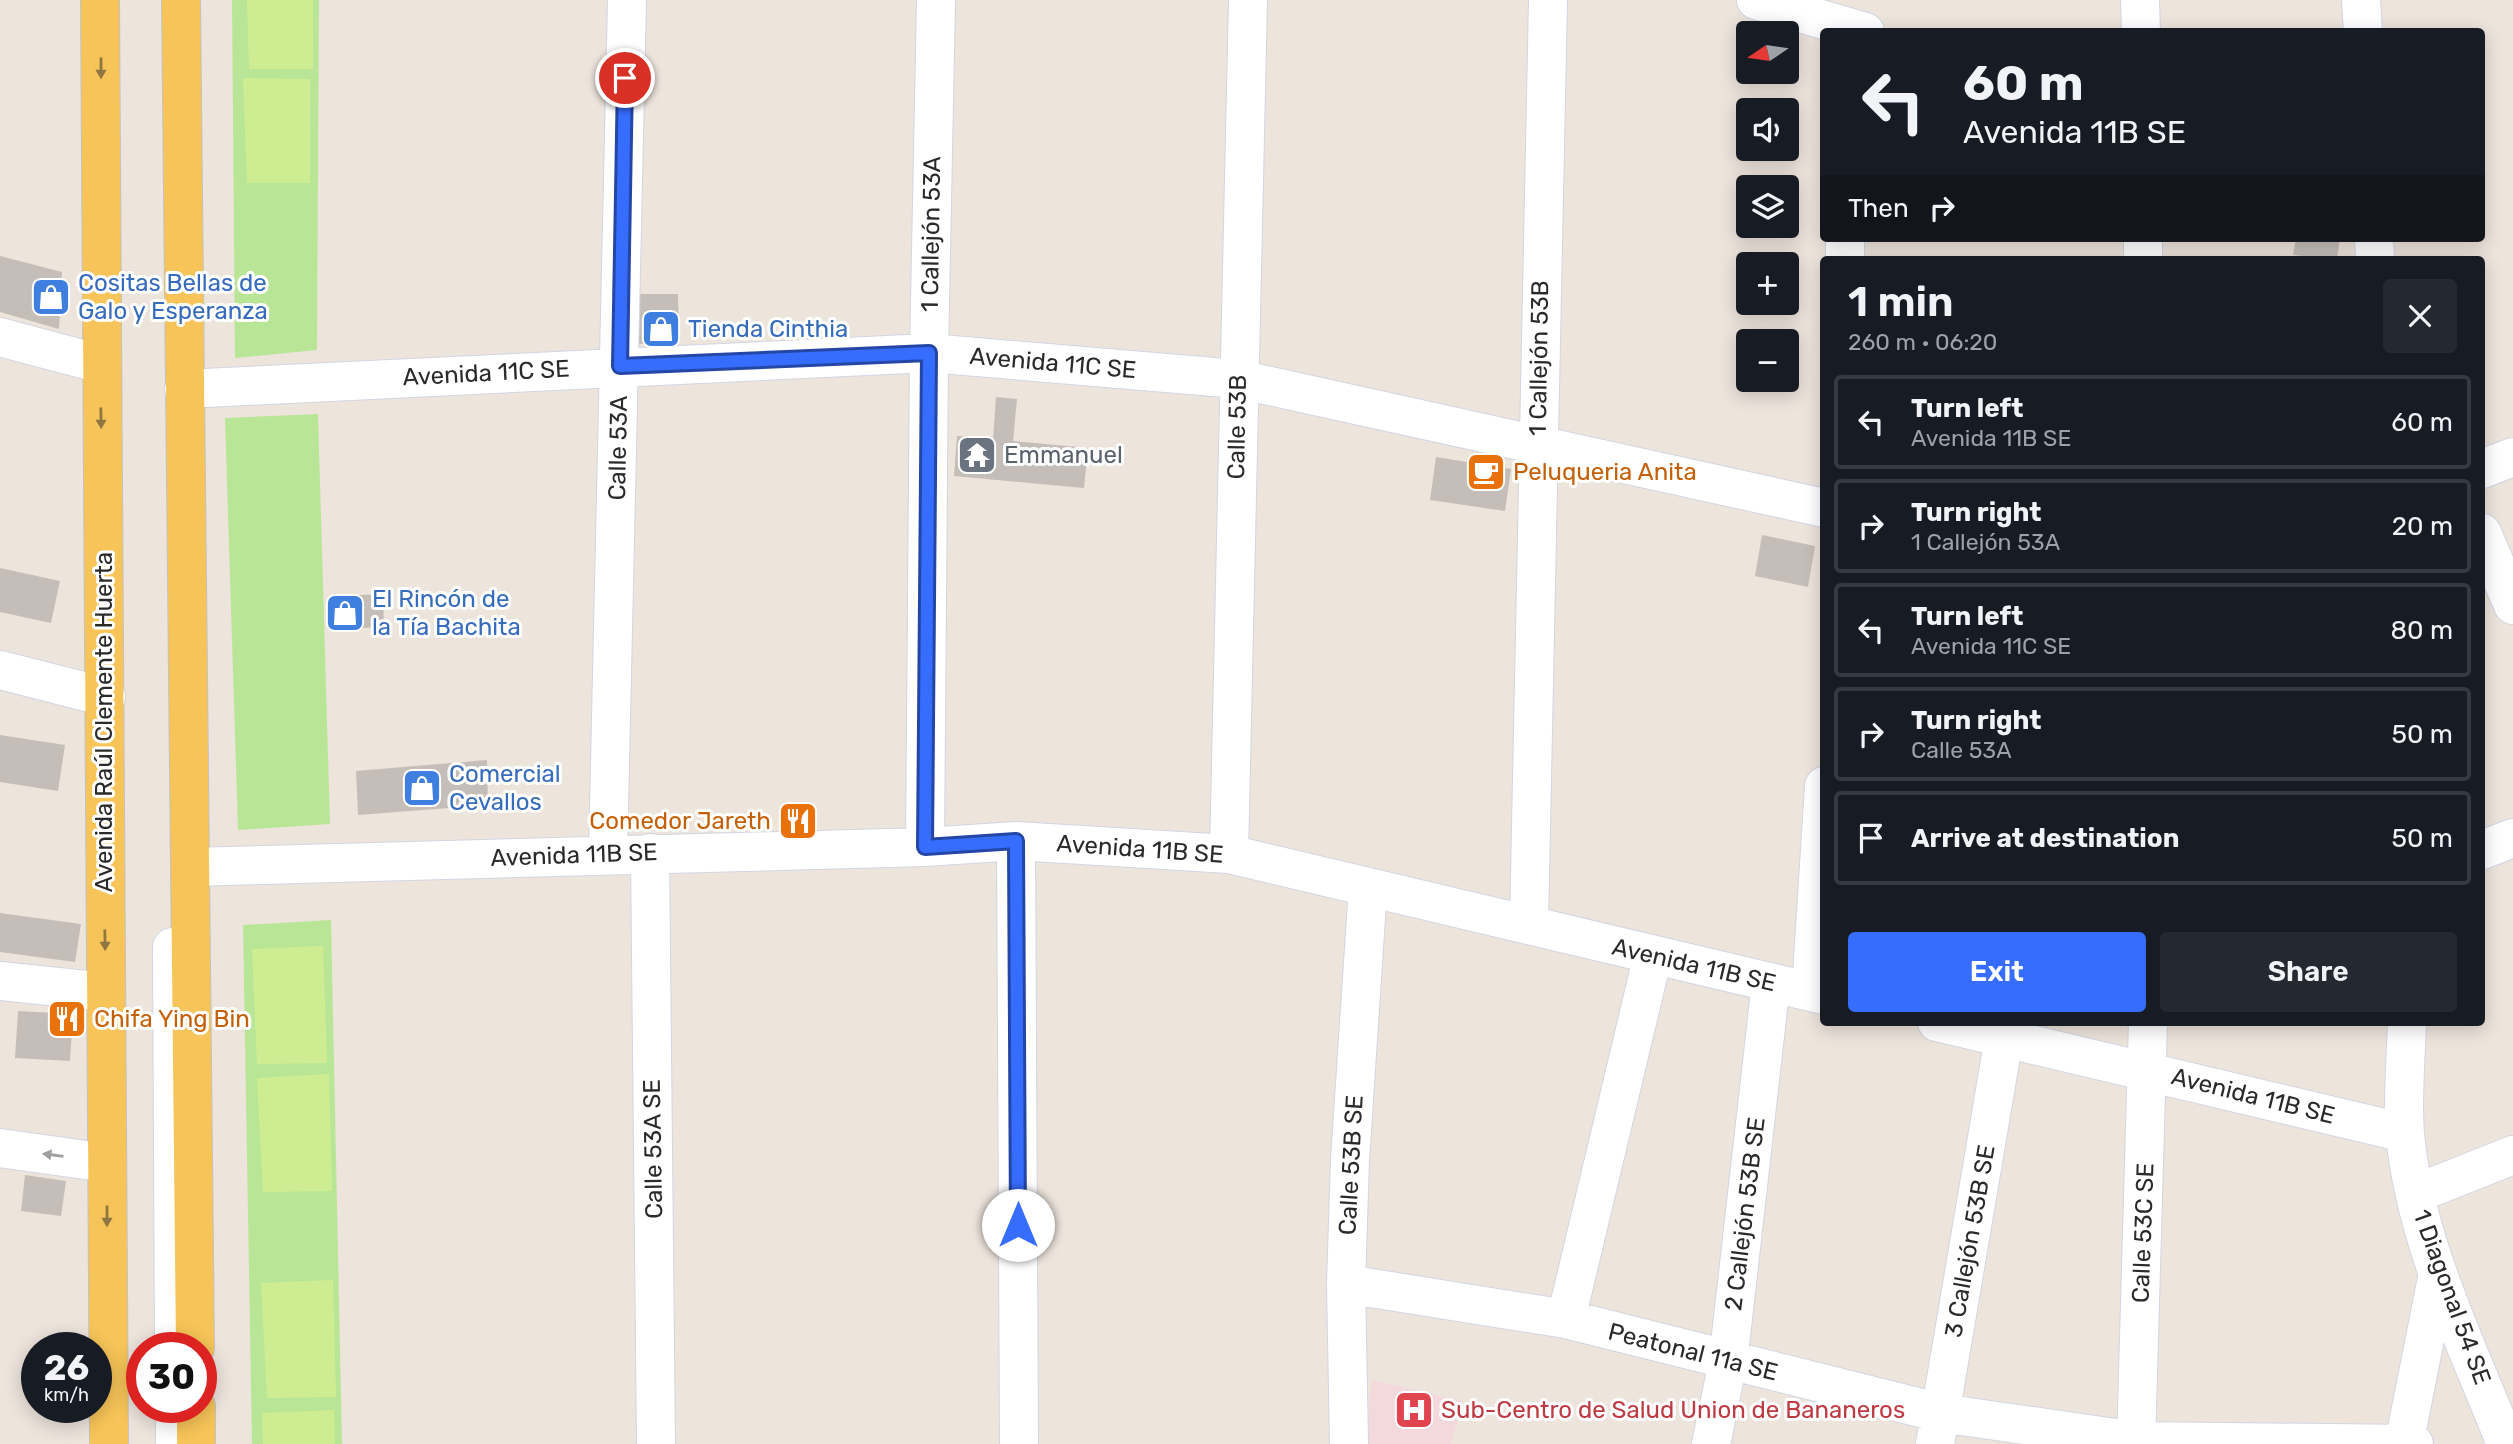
<!DOCTYPE html>
<html lang="en">
<head>
<meta charset="utf-8">
<style>
	:root { --surface:#171b24; --page:#242831; --text:#f1f3f6; --muted:#9ea1a6; --line:#363941; --accent:#376dff }
	body { margin:0; font-family:Rubik,sans-serif; background:var(--page); color:var(--text); height:100vh; display:flex; flex-direction:column; font-size:26px; white-space:nowrap }
	* { box-sizing:border-box; margin:0 }
	p { font-size:23px; color:var(--muted) }
	.icon { flex:none; width:38px; height:38px; fill:none; stroke:currentColor; stroke-width:2; stroke-linecap:round; stroke-linejoin:round }
	.map { position:relative; flex:1; overflow:hidden }
	.drawer { position:absolute; left:1820px; top:256px; width:665px; height:770px; display:flex; flex-direction:column; background:var(--surface); border-radius:7px; box-shadow:0 4px 18px #0003 }
	.drawer>* { flex:none }
	.guide { position:absolute; left:1820px; top:28px; width:665px; height:214px; border-radius:7px; box-shadow:0 4px 18px #0003; background:#171b24; color:var(--text); overflow:hidden }
	.needle { width:46px; rotate:257deg }
	.buttons { position:absolute; left:1736px; top:21px; display:grid; gap:14px }
	.buttons a { display:grid; place-items:center; width:63px; height:63px; border-radius:7px; background:var(--surface); box-shadow:0 4px 18px #0003; font-size:35px }
	.speed { position:absolute; left:21px; top:1332px; display:flex; gap:14px; font-size:35px; font-weight:700; text-align:center }
	.speed>* { display:grid; place-content:center; width:91px; height:91px; border-radius:50%; background:var(--surface); box-shadow:0 4px 18px #0003; line-height:1 }
	.speed small { font-size:18px; font-weight:400 }
	.speed .limit { border:10px solid #d22; background:#fff; color:#111 }
	.pin { position:absolute; display:grid; place-items:center; width:60px; height:60px; color:#fff; margin:-30px; border:4px solid #fff; border-radius:50%; box-shadow:0 2px 7px #0007 }
	.me { position:absolute; width:77px; margin:-38px; rotate:0deg; stroke-linejoin:round; filter:drop-shadow(0 0 5px #0008) }
	.turn { display:flex; align-items:center; gap:24px; height:147px; padding:0 28px; font-size:32px }
	.turn .icon { width:91px; height:91px; stroke-width:2.5 }
	.turn b { display:block; font-size:49px; line-height:60px }
	.then { display:flex; align-items:center; height:66px; padding:0 28px; background:#0003; gap:14px; font-size:26px }
	.round { display:grid; place-items:center; flex:none; width:74px; height:74px; border-radius:7px; background:var(--page) }
	.overview { display:flex; align-items:center; justify-content:space-between; height:119px; padding:0 28px }
	h1 { font-size:42px; font-weight:600; line-height:52px }
	.cta { display:flex; gap:14px; margin-top:auto; padding:14px 28px }
	.cta a { flex:1; height:80px; border-radius:7px; background:var(--accent); color:#fff; font-size:28px; font-weight:600; line-height:80px; text-align:center }
	.cta a+a { background:var(--page); color:var(--text) }
	ul { padding:0; list-style:none }
	li { display:flex; align-items:center; gap:21px; height:94px; margin:0 14px 10px; padding:0 14px; border:4px solid var(--line); border-radius:7px }
	li div { flex:1 }
	li b { display:block; font-size:26px }
	li em { font-style:normal }
	.map>svg:first-child { display:block }
	.medical { fill:#f4d9dc }
	.green { fill:#b8e696 }
	.pitch { fill:#ceed92 }
	.building { fill:#c5beb8 }
	.lines { fill:none; stroke-linecap:round; stroke-linejoin:round }
	.minor-casing { stroke:#d1d6e4; stroke-width:40 }
	.major-casing { stroke:#c3c3c3; stroke-width:40 }
	.minor { stroke:#fff; stroke-width:38 }
	.major { stroke:#f6c458; stroke-width:38 }
	.oneway { fill:#907741 }
	.oneway2 { fill:#9f9f9f }
	.route-casing { stroke:#2447a6; stroke-width:18 }
	.route { stroke:#376dff; stroke-width:12 }
	.labels { text-anchor:middle; dominant-baseline:central; stroke-width:6; stroke-linejoin:round; paint-order:stroke }
	.street-label { font-size:24px; fill:#2a2a2a; stroke:#fff }
	.shop-label { font-size:24px; fill:#366cbe; stroke:#fff; text-anchor:start }
	.worship-label { font-size:24px; fill:#5b616d; stroke:#fff; text-anchor:start }
	.food-label { font-size:24px; fill:#c56008; stroke:#fff; text-anchor:start }
	.health-label { font-size:24px; fill:#be3a42; stroke:#fff; text-anchor:start }
</style>
</head>
<body>
<div class="map">
<svg width="2513" height="1444" viewBox="0 0 2513 1444">
	<rect width="100%" height="100%" fill="#ede4dc"/>
	<path class="medical" d="M1372,1380L1463,1401L1451,1444H1369L1368,1418Z"/>
	<path class="green" d="M232,0H319L317,350L235,358Z
		M318,414L330,824L238,830L225,418Z
		M331,920L342,1444H252L243,925Z"/>
	<path class="pitch" d="M247,0H313V69H249Z
		M243,78L310,79V183H247Z
		M323,946L327,1063L257,1064L252,949Z
		M329,1074L332,1191L263,1192L257,1078Z
		M333,1280L336,1397L267,1398L261,1283Z
		M334,1410L335,1444H263L262,1413Z"/>
	<path class="building" d="M2296,238H2340L2337,259L2293,255Z
		M0,256L62,272L59,329L0,312Z
		M636,294H678L679,343L636,344Z
		M996,397L1017,399L1013,441L1088,448L1084,488L954,476L957,436L993,439Z
		M1436,457L1511,469L1505,511L1430,500Z
		M1762,535L1815,546L1808,587L1755,576Z
		M0,568L60,581L51,623L0,612Z
		M383,594L384,627L338,629L337,596Z
		M0,735L65,745L58,791L0,782Z
		M487,760L488,805L358,815L356,771Z
		M0,913L81,924L75,962L0,952Z
		M18,1011L73,1014L70,1061L15,1058Z
		M25,1175L66,1181L61,1216L21,1211Z"/>
	<g class="lines">
		<g class="minor-casing">
			<path id="minor" d="M1756,0L1865,32
				M2140,0L2141,32
				M2361,0L2363,32
				M2143,238V259
				M2374,238L2375,259
				M1845,259V238
				M0,337L101,364
				M184,389L929,353L1238,379L1824,508
				M2482,469L2513,457
				M2482,533L2513,605
				M0,670L106,697
				M1016,841L1019,1444
				M925,847L929,353L936,0
				M2482,850L2513,838
				M650,853L656,1444
				M608,854L627,0
				M1229,854L1248,0
				M190,867L925,847L1016,841L1229,854L1824,995
				M1529,925L1548,0
				M172,947L174,1348
				M0,981L106,992
				M1811,992L1824,786
				M1937,1022L2405,1133
				M2407,1022C2406,1059 2402,1098 2405,1134C2415,1242 2467,1345 2506,1444
				M0,1148L107,1163
				M2415,1194L2513,1155
				M1346,1284L1566,1319L1941,1413L2136,1441L2414,1444
				M1566,1319L1653,955
				M175,1407V1444
				M1349,1444L1346,1284L1350,1160L1368,887
				M1711,1444L1728,1362L1771,983
				M1935,1444L2004,1038
				M2136,1444L2148,1022
				M2404,1444L2438,1273"/>
		</g>
		<g class="major-casing">
			<path id="major" d="M100,0L109,1444
				M181,0L195,1348
				M196,1407V1444"/>
		</g>
		<use href="#minor" class="minor"/>
		<use href="#major" class="major"/>
	</g>
	<defs><path id="oneway-solid" d="M-6-.8H1V-3.2L6.5 0L1 3.2V.8H-6Z" transform="scale(1.75)"/></defs>
	<g class="oneway">
		<use href="#oneway-solid" transform="translate(101 68) rotate(90)"/>
		<use href="#oneway-solid" transform="translate(101 418) rotate(89)"/>
		<use href="#oneway-solid" transform="translate(105 940) rotate(89)"/>
		<use href="#oneway-solid" transform="translate(107 1216) rotate(90)"/>
	</g>
	<use class="oneway2" href="#oneway-solid" transform="translate(53 1155) rotate(-172)"/>
	<g class="lines">
		<g class="route-casing">
			<path id="route" d="M625,78L620,366L929,353L925,847L1016,841L1018,1225"/>
		</g>
		<use href="#route" class="route"/>
	</g>
	<defs>
		<g id="shop-square" transform="scale(2.0125)"><rect x="-9" y="-9" width="18" height="18" rx="4" fill="#3f7fe0" stroke="#fff"/><path d="M-5-2.5h2.3a2.7 3.5 0 0 1 5.4 0H5L5.5 6h-11ZM-1.5-2.5h3a1.5 2.3 0 0 0-3 0Z" fill="#fff"/></g>
		<g id="temple-square" transform="scale(2.0125)"><rect x="-9" y="-9" width="18" height="18" rx="4" fill="#6b7280" stroke="#fff"/><path d="M0-6L5-2H3V0L6.5 2.5H4V6H1.5V3h-3V6H-4V2.5H-6.5L-3 0V-2H-5Z" fill="#fff"/></g>
		<g id="cafe-square" transform="scale(2.0125)"><rect x="-9" y="-9" width="18" height="18" rx="4" fill="#e8710a" stroke="#fff"/><path d="M-5.5-4.5H6V0H3Q3 3.5 0 3.5H-2.5Q-5.5 3.5-5.5 0ZM3-3.2v2h1.7v-2ZM-6 4.5H4V6H-6Z" fill="#fff"/></g>
		<g id="restaurant-square" transform="scale(2.0125)"><rect x="-9" y="-9" width="18" height="18" rx="4" fill="#e8710a" stroke="#fff"/><path d="M-5-6h1v4h1v-4h1v4h1v-4h1v5L-1.5 .5V6h-2V.5L-5-1ZM5-6V6H3V1.5H1.5Q1.5-4 5-6Z" fill="#fff"/></g>
		<g id="hospital-square" transform="scale(2.0125)"><rect x="-9" y="-9" width="18" height="18" rx="4" fill="#e0444e" stroke="#fff"/><path d="M-5-5h3v3.5h4V-5h3V5h-3V1.5h-4V5h-3Z" fill="#fff"/></g>
	</defs>
	<g fill-rule="evenodd">
		<use href="#shop-square" x="51" y="297"/>
		<use href="#shop-square" x="661" y="329"/>
		<use href="#temple-square" x="977" y="455"/>
		<use href="#cafe-square" x="1486" y="472"/>
		<use href="#shop-square" x="345" y="613"/>
		<use href="#shop-square" x="422" y="788"/>
		<use href="#restaurant-square" x="798" y="821"/>
		<use href="#restaurant-square" x="67" y="1019"/>
		<use href="#hospital-square" x="1414" y="1410"/>
	</g>
	<g class="labels">
		<g class="street-label">
			<text transform="translate(931 234) rotate(-89)">1 Callejón 53A</text>
			<text transform="translate(1539 358) rotate(-89)">1 Callejón 53B</text>
			<text transform="translate(1053 363) rotate(5)">Avenida 11C SE</text>
			<text transform="translate(486 373) rotate(-3)">Avenida 11C SE</text>
			<text transform="translate(1237 427) rotate(-89)">Calle 53B</text>
			<text transform="translate(618 448) rotate(-89)">Calle 53A</text>
			<text transform="translate(104 722) rotate(-90)">Avenida Raúl Clemente Huerta</text>
			<text transform="translate(1140 849) rotate(4)">Avenida 11B SE</text>
			<text transform="translate(574 855) rotate(-2)">Avenida 11B SE</text>
			<text transform="translate(1694 965) rotate(13)">Avenida 11B SE</text>
			<text transform="translate(2253 1096) rotate(14)">Avenida 11B SE</text>
			<text transform="translate(653 1149) rotate(-91)">Calle 53A SE</text>
			<text transform="translate(1351 1165) rotate(-87)">Calle 53B SE</text>
			<text transform="translate(1745 1214) rotate(-83)">2 Callejón 53B SE</text>
			<text transform="translate(2143 1233) rotate(-88)">Calle 53C SE</text>
			<text transform="translate(1970 1241) rotate(-80)">3 Callejón 53B SE</text>
			<text transform="translate(2452 1297) rotate(70)">1 Diagonal 54 SE</text>
			<text transform="translate(1693 1352) rotate(14)">Peatonal 11a SE</text>
		</g>
		<g class="shop-label">
			<text x="78" y="283">Cositas Bellas de<tspan x="78" dy="28">Galo y Esperanza</tspan></text>
			<text x="688" y="329">Tienda Cinthia</text>
			<text x="372" y="599">El Rincón de<tspan x="372" dy="28">la Tía Bachita</tspan></text>
			<text x="449" y="774">Comercial<tspan x="449" dy="28">Cevallos</tspan></text>
		</g>
		<g class="worship-label">
			<text x="1004" y="455">Emmanuel</text>
		</g>
		<g class="food-label">
			<text x="1513" y="472">Peluqueria Anita</text>
			<text x="771" y="821" text-anchor="end">Comedor Jareth</text>
			<text x="94" y="1019">Chifa Ying Bin</text>
		</g>
		<g class="health-label">
			<text x="1441" y="1410">Sub-Centro de Salud Union de Bananeros</text>
		</g>
	</g>
</svg>
<div class="buttons">
<a><svg class="needle" viewBox="-14 -14 28 28"><path d="M0-13l5 13h-10z" fill="#e53935"/><path d="M0 13l5-13h-10z" fill="#9ea1a6"/></svg></a>
<a><svg class="icon" aria-label="sound" viewBox="0 0 24 24"><path d="M4 9h4l5-4v14l-5-4H4zM17 9q2 3 0 6"/></svg></a>
<a><svg class="icon" aria-label="layers" viewBox="0 0 24 24"><path d="M12 4l9 5-9 5-9-5zM3 14l9 5 9-5"/></svg></a>
<a>+</a>
<a>−</a>
</div>
<div class="speed"><div>26<small>km/h</small></div><div class="limit">30</div></div>
<div class="pin" style="left:625px;top:78px;background:#d93025"><svg class="icon" aria-label="arrive" viewBox="0 0 24 24"><path d="M6 21V4h12l-3 4 3 4H6"/></svg></div>
<svg class="me" style="left:1018px;top:1225px" viewBox="-20 -20 40 40"><circle r="19" fill="#fff"/><path d="M0-13L10 11 0 6-10 11z" fill="#376dff"/></svg>
<div class="guide">
<div class="turn"><svg class="icon" aria-label="left" viewBox="0 0 24 24"><path d="M17 20v-9H6M10 6l-5 5 5 5"/></svg><div><b>60 m</b>Avenida 11B SE</div></div>
<div class="then">Then<svg class="icon" aria-label="right" viewBox="0 0 24 24"><path d="M7 20v-9h11M14 6l5 5-5 5"/></svg></div>
</div>
<section class="drawer">
<div class="overview"><div><h1>1 min</h1><p>260 m · 06:20</p></div><a class="round"><svg class="icon" aria-label="close" viewBox="0 0 24 24"><path d="M6 6l12 12M18 6L6 18"/></svg></a></div>
<ul>
<li><svg class="icon" aria-label="left" viewBox="0 0 24 24"><path d="M17 20v-9H6M10 6l-5 5 5 5"/></svg><div><b>Turn left</b><p>Avenida 11B SE</p></div><em>60 m</em></li>
<li><svg class="icon" aria-label="right" viewBox="0 0 24 24"><path d="M7 20v-9h11M14 6l5 5-5 5"/></svg><div><b>Turn right</b><p>1 Callejón 53A</p></div><em>20 m</em></li>
<li><svg class="icon" aria-label="left" viewBox="0 0 24 24"><path d="M17 20v-9H6M10 6l-5 5 5 5"/></svg><div><b>Turn left</b><p>Avenida 11C SE</p></div><em>80 m</em></li>
<li><svg class="icon" aria-label="right" viewBox="0 0 24 24"><path d="M7 20v-9h11M14 6l5 5-5 5"/></svg><div><b>Turn right</b><p>Calle 53A</p></div><em>50 m</em></li>
<li><svg class="icon" aria-label="arrive" viewBox="0 0 24 24"><path d="M6 21V4h12l-3 4 3 4H6"/></svg><div><b>Arrive at destination</b></div><em>50 m</em></li>
</ul>
<div class="cta"><a>Exit</a><a>Share</a></div>
</section>
</div>
</body>
</html>
